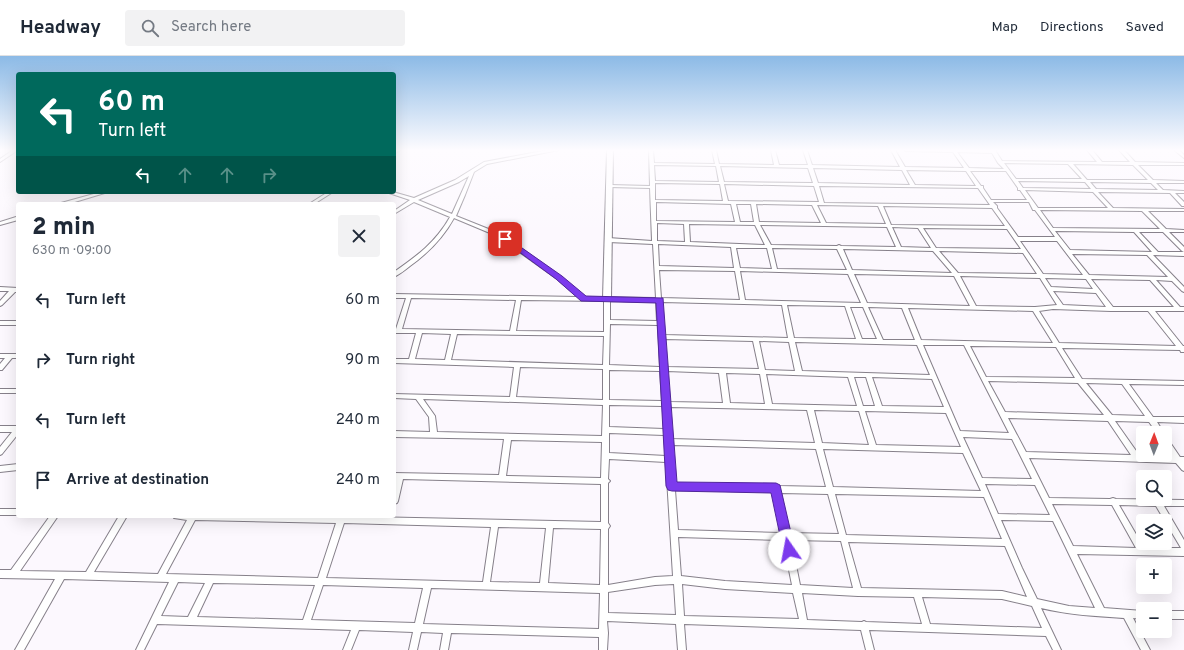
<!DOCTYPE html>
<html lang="en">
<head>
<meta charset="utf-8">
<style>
	:root { --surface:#fff; --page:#f2f2f3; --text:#1f2937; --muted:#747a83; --line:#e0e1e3 }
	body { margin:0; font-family:Overpass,sans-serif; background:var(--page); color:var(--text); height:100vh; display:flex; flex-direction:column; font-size:15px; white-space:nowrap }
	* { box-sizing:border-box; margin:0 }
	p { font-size:13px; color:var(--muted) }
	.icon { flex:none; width:22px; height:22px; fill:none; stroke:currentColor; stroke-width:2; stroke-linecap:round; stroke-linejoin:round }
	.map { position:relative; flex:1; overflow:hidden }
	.panel { position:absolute; left:16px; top:146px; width:380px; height:316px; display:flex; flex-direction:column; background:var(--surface); border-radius:4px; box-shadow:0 4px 16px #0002 }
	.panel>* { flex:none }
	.top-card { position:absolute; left:16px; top:16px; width:380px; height:122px; border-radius:4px; box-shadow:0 4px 16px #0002; background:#00695c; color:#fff; overflow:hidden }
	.needle { width:26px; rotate:1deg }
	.buttons { position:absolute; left:1136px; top:370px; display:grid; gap:8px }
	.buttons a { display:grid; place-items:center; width:36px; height:36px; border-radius:4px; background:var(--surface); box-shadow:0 4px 16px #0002; font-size:20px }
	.pin { position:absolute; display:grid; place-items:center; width:34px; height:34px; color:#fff; margin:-17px; border-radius:8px; box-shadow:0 2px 6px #0006 }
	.me { position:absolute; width:44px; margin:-22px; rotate:348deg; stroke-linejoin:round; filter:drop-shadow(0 0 3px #0008) }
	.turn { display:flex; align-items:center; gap:14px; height:84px; padding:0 16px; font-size:18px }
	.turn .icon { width:52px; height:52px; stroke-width:2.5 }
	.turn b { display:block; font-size:28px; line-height:34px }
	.lanes { display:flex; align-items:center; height:38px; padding:0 16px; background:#0003; justify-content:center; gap:20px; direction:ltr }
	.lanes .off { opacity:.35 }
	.round { display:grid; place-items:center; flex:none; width:42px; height:42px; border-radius:4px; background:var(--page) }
	.head { display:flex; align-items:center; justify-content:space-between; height:68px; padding:0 16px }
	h1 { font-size:24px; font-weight:800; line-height:30px }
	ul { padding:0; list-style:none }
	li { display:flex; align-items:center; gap:12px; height:60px; padding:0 16px }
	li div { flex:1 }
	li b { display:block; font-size:15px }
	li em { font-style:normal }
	header { display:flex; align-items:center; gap:24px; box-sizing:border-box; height:56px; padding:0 20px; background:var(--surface); border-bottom:1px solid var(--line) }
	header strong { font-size:19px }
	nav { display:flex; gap:22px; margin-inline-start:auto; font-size:14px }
	.search { width:280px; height:36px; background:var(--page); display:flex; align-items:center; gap:10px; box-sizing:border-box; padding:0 14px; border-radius:4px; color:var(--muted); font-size:15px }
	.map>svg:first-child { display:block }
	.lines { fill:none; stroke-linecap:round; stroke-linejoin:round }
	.street-casing { stroke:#86808a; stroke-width:2 }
	.secondary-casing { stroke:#86808a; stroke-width:2 }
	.street { fill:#fff; fill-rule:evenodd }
	.secondary { fill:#fff; fill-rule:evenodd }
	.route { fill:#7c3aed; stroke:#51269a }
</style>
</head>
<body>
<header>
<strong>Headway</strong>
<div class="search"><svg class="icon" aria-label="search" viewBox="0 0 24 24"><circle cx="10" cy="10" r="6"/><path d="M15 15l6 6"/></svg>Search here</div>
<nav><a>Map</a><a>Directions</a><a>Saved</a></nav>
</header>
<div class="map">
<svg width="1184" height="594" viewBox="0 0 1184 594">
	<rect width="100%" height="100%" fill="#fcf8fe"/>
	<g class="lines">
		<g class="street-casing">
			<path id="street" d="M13,94H18L0,106V103Z
				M395,94H400L394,98Z
				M548,94H559L487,108L474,116L465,139L456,160L501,178L561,221L585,241L656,242L653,188L608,186L605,184L608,182L652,185L650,132L609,131L607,130L609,129L650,130L649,94H653L654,107L715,108L712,94H716L719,108L774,109L771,94H775L779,109H808L803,94H807L812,109L900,111L891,94H895L905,111L964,112L953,96L906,95L904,94H995L1002,105L1097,106L1087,94H1092L1102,106H1130L1119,94H1124L1135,106L1184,107V109H1138L1153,124L1184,125V127H1156L1163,134L1184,135V137H1175L1184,146V150H1182L1170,137L1098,136L1113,152L1184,153V155H1148L1166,173L1184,174V176H1169L1184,191V196L1182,195L1163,176H1139L1158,196H1184V200L1153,199L1184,231V236L1182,235L1172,225L1156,224L1180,251H1184V255H1155L1183,290H1184V296H1181L1180,294L1062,292L1082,323L1184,325V329L1129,328L1153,361H1184V367L1157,366L1164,377H1157L1149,366L1115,365L1139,399L1172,401L1165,390V381L1167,382L1180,401H1184V415L1182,414L1176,407L1029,402L1049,442L1110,443L1113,442L1116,443L1184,444V450H1164L1184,484V500L1077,498L1104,552L1143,555V563L1133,562L1150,594H1141L1124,562C1096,560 1069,559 1041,552L1061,594H1053L1046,580L869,574L874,594H866L861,574L684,568L686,594H678L676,568L607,565L608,577L607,594H599V581L451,577L448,594H440L443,577L421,576L417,594H409L413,576L359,574L351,594H343L351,574L157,568L144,594H136L169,526L64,523L24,594H15L55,523L0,522V514H11L50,460H58L20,515L86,516L119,460H127L94,516L158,518L187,464L174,462L173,460H321L601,466V428L403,423L398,445L397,447L394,448V430L396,423H394V417L499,419L504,383L394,381V375L430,376L429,361L416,343L394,342V338L510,341L514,311L394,307V303H409L416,277H394V273H396L406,242H394V238L578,241L557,223L497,180L454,162C443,182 428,197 410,210C405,214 400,218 394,221V216C417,200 436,186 450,161L414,146L394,158V155L410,144L386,136H393L414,142L455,124L484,106ZM957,96L992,97L998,107L1004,113L969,112ZM1004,107L1068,108L1082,123H1016ZM1073,108L1133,109L1148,124H1087ZM654,109L716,110L719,126L655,125ZM720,110L808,112L813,127L724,126ZM813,112L902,114L910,129L818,127ZM906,114L966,115L976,130L915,129ZM970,115H1006L1018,132V134H1020L1027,144H991L983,132V130H981ZM469,120L452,158L418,144L459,126ZM1018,125L1085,126L1091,133L1023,132ZM1090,126L1151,127L1158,134L1096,133ZM655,127L720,128L723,145L655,144ZM724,128L814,130L819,146L728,145ZM819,130L978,132L990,149L824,147ZM1025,134L1093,136L1108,152H1038ZM656,146L731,148L735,166L656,165ZM993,146H1029L1033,154H1035L1055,181H1018L997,152V150ZM736,148H751L754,166H740ZM756,148L812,149L821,167L759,166ZM817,149L878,150L886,168L826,167ZM883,150L992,152L1005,170L891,169ZM1040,154L1142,155L1160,173L1053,172ZM657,167L684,168L685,186L657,185ZM689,168L755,169L765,189L690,186ZM760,169L887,171L896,191L841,190L839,189L837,190L771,189ZM892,171L918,172L931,192L901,191ZM923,172L1007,173L1021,193L936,192ZM1055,175L1134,176L1152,196L1070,194ZM1020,185H1057L1083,219L1043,218ZM658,188L731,191L734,212L659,210ZM736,192H767L772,213L740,212ZM772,192L837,193L847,214L777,213ZM843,193L933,195L952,217L852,214ZM939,195L1023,197L1037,218L958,217ZM1072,198L1147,199L1168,221L1089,219ZM659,214L735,215L740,244L661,242ZM740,215L848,218L861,247L745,244ZM854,218L954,220L970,250L867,247ZM960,220L1040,222L1057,249L1035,251L976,250ZM1045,222L1086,223L1093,233L1051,231ZM1091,223L1150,224L1174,251H1113ZM1053,235L1096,237L1106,251L1063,249ZM411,242L516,244L510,275L402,273ZM521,244L604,245V276L516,275ZM610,245L656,246L657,265L610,264ZM662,246L782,249L788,282L664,279ZM787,249L845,250L856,283L794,282ZM850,251H863L877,283H862ZM868,251L902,252L915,284H883ZM908,252L1033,255L1053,287L921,284ZM1053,253L1111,255H1148L1176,290L1059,287L1039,255ZM610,268L658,269L660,311L609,309ZM422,277L451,278L445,304L415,303ZM457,278L604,280L603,309L451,304ZM664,283L753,285L759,313L666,311ZM759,285L789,286L795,315L765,314ZM795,286L917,289L930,319L802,315ZM923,289H964L1009,377L960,375ZM970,290L1056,291L1075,322L986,321ZM520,311L603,313V344L516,341ZM609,314L660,315L662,345L609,344ZM667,315L719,317L723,347L669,346ZM726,317L760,318L765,348L730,347ZM766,318L848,321L857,350L772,348ZM854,321H866L875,350H863ZM872,321L932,323L944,351L882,350ZM988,325L1078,327L1104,359L1005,356ZM1086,327L1122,328L1145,360L1112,359ZM423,343L603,349L602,380L437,376L435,360ZM609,349L663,350L664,373L609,371ZM669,351L807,354L815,387L671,383ZM814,354L859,355L869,389L822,387ZM865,355L946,357L961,391L876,389ZM1008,362L1108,365L1131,399L1026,396ZM609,377L664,379L666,400L609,397ZM963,381L1012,383L1032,423L982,422ZM511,384L602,386L601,422L506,420ZM672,389L816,393L826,431L779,430L776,429L773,430L675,428ZM823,393L963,397L981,435L833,431ZM609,403L666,406L673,520L655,521L608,529V473L610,470L608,467V427L610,425L608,423ZM985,428L1035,429L1050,459L998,458ZM675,434L773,436L781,477L678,474ZM781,437L828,438L839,478L789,477ZM835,438L984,441L1002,483L846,479ZM1052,448L1112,449L1136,492L1073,490ZM1119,449L1156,450L1181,492H1144ZM195,464L336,467L318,522L166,518ZM1001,464L1053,465L1095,552L1069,550L1037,543L1022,512ZM344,467L491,471L483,526L326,522ZM498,471L546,472L540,527L490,526ZM553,472L601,473L600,529L548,527ZM678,481L783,484L792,529L725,525L681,520ZM791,484L841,485L853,532L800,529ZM848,486L1005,490L1027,541L1002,535L861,532ZM178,526L205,527L188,561L161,560ZM213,527L315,529L303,564L197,561ZM674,528L676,559L608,557V536L655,529ZM682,528L725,533L793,537L799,563L684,560ZM323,529L423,532L415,567L311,564ZM431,532L600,537L599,573L423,568ZM802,537L858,540L914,541L922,568L866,566L864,565L862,566L807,564ZM922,541L1002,543L1032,550L1042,572L930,568Z
				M1174,94H1179L1184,99V102Z
				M101,136H108L68,148H61V147Z
				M328,136H333L314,148H309Z
				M16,161H18V164L0,169V166Z
				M0,231L18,232V236H15L2,249L0,250V245L9,235H0Z
				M0,265H18V269H0Z
				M0,298H18V302H12L2,314H0V308L5,302H0Z
				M0,333H18V337H0Z
				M0,370H18V378L2,398L0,399V391L12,376H0Z
				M18,408V414L0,416V410Z
				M0,453H18V459H0Z
				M1165,555H1184V563H1165Z"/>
		</g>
		<g class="secondary-casing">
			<path id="secondary" d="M607,94H613L611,243L607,246L603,243Z"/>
		</g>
		<use href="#street" class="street"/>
		<use href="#secondary" class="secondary"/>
	</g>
	<linearGradient id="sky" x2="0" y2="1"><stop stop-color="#8cbae6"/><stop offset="0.53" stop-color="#fefcff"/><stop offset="1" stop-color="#fefcff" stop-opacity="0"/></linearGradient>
	<rect width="1184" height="178" fill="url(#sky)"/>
	<path class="route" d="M505,180L562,220L586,240L663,242L677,426L776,427L780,429L795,494L793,498L789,499L785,498L783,494L771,437L672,435L668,434L666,430L656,247L581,245L556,223L503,184V181Z"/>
</svg>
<div class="buttons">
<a><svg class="needle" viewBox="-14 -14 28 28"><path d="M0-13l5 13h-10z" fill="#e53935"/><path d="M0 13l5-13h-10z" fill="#747a83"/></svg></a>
<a><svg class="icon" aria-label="search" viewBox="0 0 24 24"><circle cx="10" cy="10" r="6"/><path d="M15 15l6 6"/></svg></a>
<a><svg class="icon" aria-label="layers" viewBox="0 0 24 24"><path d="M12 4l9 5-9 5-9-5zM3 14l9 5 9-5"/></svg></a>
<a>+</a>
<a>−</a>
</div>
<div class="pin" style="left:505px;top:183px;background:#d93025"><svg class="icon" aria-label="arrive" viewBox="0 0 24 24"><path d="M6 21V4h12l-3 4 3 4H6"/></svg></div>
<svg class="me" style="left:789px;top:494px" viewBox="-20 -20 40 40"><circle r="19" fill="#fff"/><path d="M0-13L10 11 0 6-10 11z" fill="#7c3aed"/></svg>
<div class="top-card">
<div class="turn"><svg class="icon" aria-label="left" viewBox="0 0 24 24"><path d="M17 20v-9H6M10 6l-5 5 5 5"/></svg><div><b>60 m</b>Turn left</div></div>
<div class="lanes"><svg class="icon" aria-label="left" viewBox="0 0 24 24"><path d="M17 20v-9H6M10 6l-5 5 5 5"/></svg><svg class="icon off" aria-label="ahead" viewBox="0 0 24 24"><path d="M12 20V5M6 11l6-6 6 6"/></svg><svg class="icon off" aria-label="ahead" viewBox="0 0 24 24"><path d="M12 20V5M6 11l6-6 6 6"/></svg><svg class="icon off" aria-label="right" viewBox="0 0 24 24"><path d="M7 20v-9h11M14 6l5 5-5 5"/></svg></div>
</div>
<section class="panel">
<div class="head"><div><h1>2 min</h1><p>630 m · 09:00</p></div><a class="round"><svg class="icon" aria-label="close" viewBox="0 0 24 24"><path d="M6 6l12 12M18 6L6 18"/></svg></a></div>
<ul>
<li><svg class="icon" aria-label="left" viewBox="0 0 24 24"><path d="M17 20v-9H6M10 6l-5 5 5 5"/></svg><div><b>Turn left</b></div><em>60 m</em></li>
<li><svg class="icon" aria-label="right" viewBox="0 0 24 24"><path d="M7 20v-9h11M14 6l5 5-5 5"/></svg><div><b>Turn right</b></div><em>90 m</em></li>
<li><svg class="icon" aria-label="left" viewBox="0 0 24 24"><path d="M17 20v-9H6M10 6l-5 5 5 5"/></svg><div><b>Turn left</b></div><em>240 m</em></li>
<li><svg class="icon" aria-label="arrive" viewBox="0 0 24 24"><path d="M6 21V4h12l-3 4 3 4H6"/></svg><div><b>Arrive at destination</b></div><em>240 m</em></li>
</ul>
</section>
</div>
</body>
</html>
